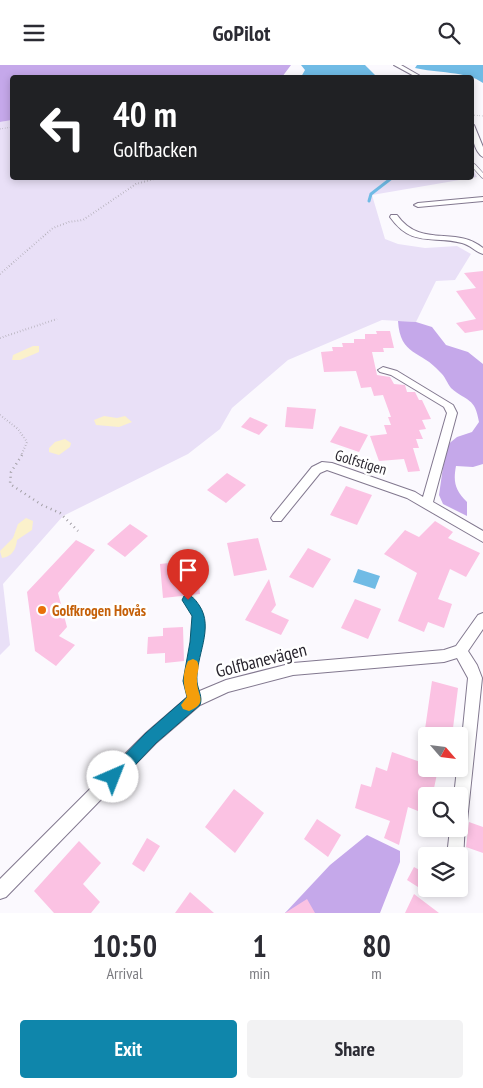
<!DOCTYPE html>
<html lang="en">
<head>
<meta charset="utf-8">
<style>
	:root { --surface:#fff; --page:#f2f2f3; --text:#2b2b33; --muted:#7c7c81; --accent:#0f86ab }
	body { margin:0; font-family:"PT Sans Narrow",sans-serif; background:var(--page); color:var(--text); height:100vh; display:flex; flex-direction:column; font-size:19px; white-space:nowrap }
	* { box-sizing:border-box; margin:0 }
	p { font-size:16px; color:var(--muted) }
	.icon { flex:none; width:28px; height:28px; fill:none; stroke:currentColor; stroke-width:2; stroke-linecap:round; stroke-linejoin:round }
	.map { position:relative; height:848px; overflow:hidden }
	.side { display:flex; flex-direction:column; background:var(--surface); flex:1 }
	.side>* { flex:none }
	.hud { position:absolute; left:10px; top:10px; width:464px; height:105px; border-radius:5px; box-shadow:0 2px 8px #0003; background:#202124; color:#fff; overflow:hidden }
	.needle { width:32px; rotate:118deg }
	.buttons { position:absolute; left:418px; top:662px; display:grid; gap:10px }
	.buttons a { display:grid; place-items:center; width:50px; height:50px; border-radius:5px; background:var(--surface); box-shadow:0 2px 8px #0003; font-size:25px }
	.pin { position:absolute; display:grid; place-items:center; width:42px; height:42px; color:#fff; margin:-51px -21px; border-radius:50% 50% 50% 0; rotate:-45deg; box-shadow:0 0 5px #0007 }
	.pin .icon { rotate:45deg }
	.me { position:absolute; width:55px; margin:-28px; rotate:44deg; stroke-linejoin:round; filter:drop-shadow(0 0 4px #0008) }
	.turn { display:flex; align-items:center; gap:18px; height:105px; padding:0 20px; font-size:22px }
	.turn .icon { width:65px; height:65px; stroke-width:2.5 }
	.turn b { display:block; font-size:35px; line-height:42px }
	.eta { display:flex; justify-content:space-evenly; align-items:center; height:85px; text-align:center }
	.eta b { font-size:30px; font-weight:800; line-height:35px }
	.cta { display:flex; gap:10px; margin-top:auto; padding:10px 20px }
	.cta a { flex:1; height:58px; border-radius:5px; background:var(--accent); color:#fff; font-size:20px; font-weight:800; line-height:58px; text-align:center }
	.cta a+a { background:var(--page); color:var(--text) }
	header { display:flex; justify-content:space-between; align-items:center; height:65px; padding:0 20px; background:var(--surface); font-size:22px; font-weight:800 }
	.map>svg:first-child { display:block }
	.green { fill:#e9e0f7 }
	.forest { fill:#c5a8ea }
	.sand { fill:#fbf1cb }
	.water { fill:#70bbe5 }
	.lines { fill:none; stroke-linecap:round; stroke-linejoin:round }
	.stream { stroke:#70bbe5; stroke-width:3 }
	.building { fill:#fbc2e3 }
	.service-far2-casing { stroke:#82788f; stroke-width:5 }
	.service-far1-casing { stroke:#82788f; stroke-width:8 }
	.service-casing { stroke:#82788f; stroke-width:9 }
	.minor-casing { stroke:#82788f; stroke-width:2 }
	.path-far2 { stroke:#a19ea4; stroke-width:1; stroke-dasharray:0.5 2; stroke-linecap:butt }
	.path-far1 { stroke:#a19ea4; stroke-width:2; stroke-dasharray:0.5 2.5; stroke-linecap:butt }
	.path { stroke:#a19ea4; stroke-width:2.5; stroke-dasharray:1 4; stroke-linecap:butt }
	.service-far2 { stroke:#fff; stroke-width:4 }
	.service-far1 { stroke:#fff; stroke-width:6 }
	.service { stroke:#fff; stroke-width:8 }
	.minor { fill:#fff; fill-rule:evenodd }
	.route { fill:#0f86ab; stroke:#0a576f }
	.slow { fill:#f59e0b }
	.food-dot { fill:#e8710a; stroke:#fff; stroke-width:2 }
	.labels { text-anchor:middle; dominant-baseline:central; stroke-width:5; stroke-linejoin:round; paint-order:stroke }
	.street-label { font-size:15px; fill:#29252e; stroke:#fff }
	.food-label { font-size:15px; font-weight:bold; fill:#c56008; stroke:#fff; text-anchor:start }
	.near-street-label { font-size:18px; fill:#29252e; stroke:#fff }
</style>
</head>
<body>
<header><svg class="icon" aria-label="menu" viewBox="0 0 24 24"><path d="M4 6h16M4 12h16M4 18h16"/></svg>GoPilot<svg class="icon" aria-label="search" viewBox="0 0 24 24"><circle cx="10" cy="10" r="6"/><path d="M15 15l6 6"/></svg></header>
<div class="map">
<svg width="483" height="848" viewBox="0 0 483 848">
	<rect width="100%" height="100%" fill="#fbf9fe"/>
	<path class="green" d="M12,55V112H471V83L473,93L471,100L477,112L372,130L385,174L398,179L425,183L457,181L471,189L455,215L436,216L416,257L382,255L288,295L232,343L220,364L188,389L63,451L3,519L10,580L0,590V57Z"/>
	<path class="forest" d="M0,0H291L282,12H12V55L0,57Z
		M398,256L416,257L432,262L446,280L468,287L483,299V399L473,402L456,401C453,417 455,425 467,437V451L443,439L439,430L446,381L457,372L472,367L479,357C475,332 467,337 451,323C447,318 445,311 440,307C421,285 400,291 398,256Z
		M367,770L400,786V797L380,848H285L330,800Z"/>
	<path class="sand" d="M33,281H39V287L20,295H12L13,290Z
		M104,351L117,353L125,351L132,357L119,362L96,360L94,355Z
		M65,374L71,378L70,382L59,390L49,387V383L55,377Z
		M26,453L33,456L32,465L17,475C16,484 12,492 2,493L0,486L13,473L18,459Z"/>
	<path class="water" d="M301,0H365L377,12H301L305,5Z
		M417,0H483V18C467,6 435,8 415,3Z
		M358,504L380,511L375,524L353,517Z"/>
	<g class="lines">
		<path class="stream" d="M369,136L371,129L393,112"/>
	</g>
	<path class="building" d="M483,206V265L465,268L456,258L476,254L456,226L476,223L464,208Z
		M376,266H390L394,283H383L384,287H372L377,310L390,312L394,319L405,320L407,327H415L419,335H422L431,354L422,355L426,364L419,365L423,374H416L419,383H413L420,406L408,407L404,394L379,396L370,371L387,369L384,360H391L388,352H391L383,330L374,331L371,322L361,323L356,306L324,307L321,287L333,286L332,282H343L342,278H354V274H365V269H377Z
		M287,342L316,344L313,364L285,362Z
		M250,352L268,360L259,370L241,362Z
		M340,361L368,370L359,387L330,377Z
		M227,408L246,420L226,438L207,425Z
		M346,421L372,430L357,460L330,450Z
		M435,456L453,467L448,473L480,488L466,512L450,504L438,534L452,539L444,563L428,557L424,567L398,556L417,508L384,489L405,465L419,472Z
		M130,459L148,471L125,492L107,479Z
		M258,473L267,505L234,511L227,478Z
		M76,475L95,485L58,528L67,562L59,571L75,580L56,601L35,586L27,527Z
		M308,483L331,494L313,523L289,512Z
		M196,495L200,529L163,533L160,499Z
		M269,514L276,540L271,547L289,555L281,570L245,555Z
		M355,534L381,544L368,574L341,563Z
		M183,562L184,596L165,598V588L147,589L148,572L163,571V563Z
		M432,616L458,623L452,671H424Z
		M392,687L426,699V704H438L433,728L422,725L418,746L408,742L399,780L384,773L390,756L355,743L361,719L371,722L376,702L387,706Z
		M234,724L264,748L235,788L205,762Z
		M317,754L341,770L328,792L304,774Z
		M469,757L483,762V788L466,782Z
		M147,773L160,781L144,807L132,799Z
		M79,776L101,798L83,819L100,837L91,848H54L34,826Z
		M414,802L425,808L418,822L407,815Z
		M190,827L214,848H175Z
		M414,829L439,848H405Z
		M307,834L315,848H285Z"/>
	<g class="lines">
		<g class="service-far2-casing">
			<path id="service-far2" d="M474,101L483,111"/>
		</g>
		<g class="service-far1-casing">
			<path id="service-far1" d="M188,535L199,550L194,594"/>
		</g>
		<g class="service-casing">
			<path id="service" d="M194,592L190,616L195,635"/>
		</g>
		<g class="minor-casing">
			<path id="minor" d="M394,0H401L422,12H416Z
				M471,58L474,60L483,82V92C474,87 471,68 471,58Z
				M483,132V136L418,142L414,140L418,138Z
				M391,150H397C421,184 455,160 483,183V189C476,187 470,180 462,178C432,170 412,183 390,152Z
				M383,302L397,306L453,340L457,348L433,437L483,466V477L407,433L327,405L320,408L281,456H273L271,453L273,450L312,402L322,397L332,398L415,427L423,432L447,348L444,342L391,310L380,307L378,305Z
				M483,548V564L468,586L477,600L482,613L467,756C462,768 466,784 461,797L459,798V791H447L450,764H459V731H454L457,704H459L468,613L457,593L444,597L293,610L228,627L200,640L156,678L6,832L0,834V814L146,668L190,630L226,615L293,598L444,585L456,581L478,550Z"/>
		</g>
		<path class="path-far2" d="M472,50L483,51
			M0,64L12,62"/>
		<path class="path-far1" d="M0,209L53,163L69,157L83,155L136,119L161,112
			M0,273L57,254
			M0,350L18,364L27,377L21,391"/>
		<path class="path" d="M22,390L11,407L10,419L42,440L60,448L78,466"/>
		<use href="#service-far2" class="service-far2"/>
		<use href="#service-far1" class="service-far1"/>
		<use href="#service" class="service"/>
		<use href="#minor" class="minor"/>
	</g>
	<path class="route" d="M188,530C194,532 196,536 199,540C215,563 195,592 197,617C198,625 203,632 200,640L156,678L118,718L113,720L108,718L105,712L108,707L146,668L187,632L183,616L190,577L192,551L182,535L184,531Z"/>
	<path class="slow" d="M193,594L197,596C201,603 196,608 197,616C197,631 209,638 189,646L183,644L181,640L187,632C183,619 182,609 188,596Z"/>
	<circle class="food-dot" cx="42" cy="545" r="5"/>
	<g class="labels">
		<g class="street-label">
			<text transform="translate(361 397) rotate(17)">Golfstigen</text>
		</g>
		<g class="food-label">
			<text x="52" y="545">Golfkrogen Hovås</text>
		</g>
		<g class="near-street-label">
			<text transform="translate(261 595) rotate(-14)">Golfbanevägen</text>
		</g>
	</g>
</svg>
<div class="buttons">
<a><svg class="needle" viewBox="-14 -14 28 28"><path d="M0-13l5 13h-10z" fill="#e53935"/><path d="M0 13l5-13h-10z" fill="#7c7c81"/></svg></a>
<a><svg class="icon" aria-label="search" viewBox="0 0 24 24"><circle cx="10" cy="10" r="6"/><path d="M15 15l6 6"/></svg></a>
<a><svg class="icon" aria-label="layers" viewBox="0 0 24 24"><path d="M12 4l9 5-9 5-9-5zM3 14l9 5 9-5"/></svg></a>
</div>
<div class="pin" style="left:188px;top:535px;background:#d93025"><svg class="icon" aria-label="arrive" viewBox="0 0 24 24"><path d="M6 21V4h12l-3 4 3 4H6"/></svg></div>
<svg class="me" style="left:113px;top:712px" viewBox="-20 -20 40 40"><circle r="19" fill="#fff"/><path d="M0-13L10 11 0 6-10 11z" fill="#0f86ab"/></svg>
<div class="hud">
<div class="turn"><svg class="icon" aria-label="left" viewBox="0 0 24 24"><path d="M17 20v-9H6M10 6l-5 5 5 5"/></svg><div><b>40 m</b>Golfbacken</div></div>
</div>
</div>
<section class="side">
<div class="eta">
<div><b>10:50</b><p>Arrival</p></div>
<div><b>1</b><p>min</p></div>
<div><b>80</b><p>m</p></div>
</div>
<div class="cta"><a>Exit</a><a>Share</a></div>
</section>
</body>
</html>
